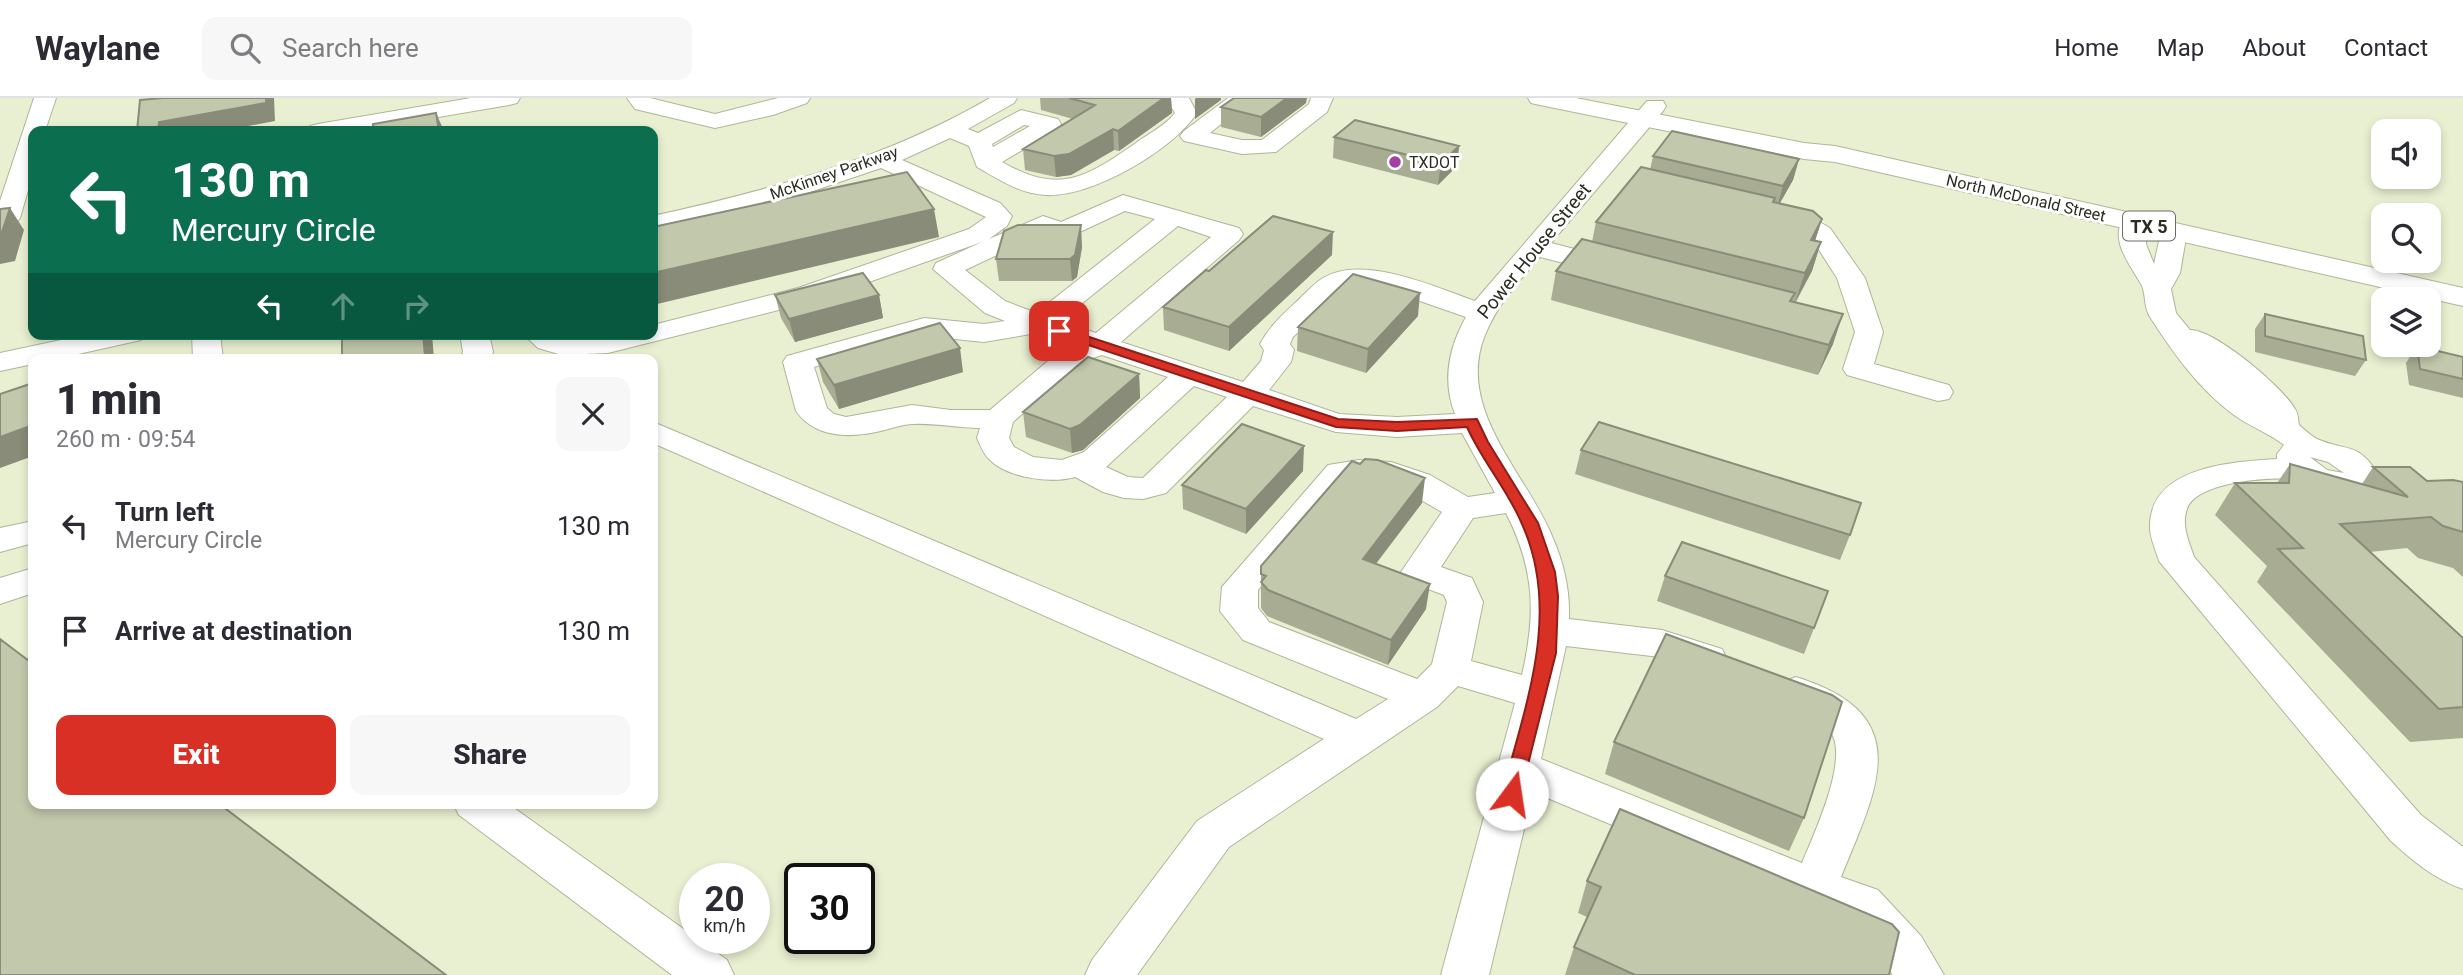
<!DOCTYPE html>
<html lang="en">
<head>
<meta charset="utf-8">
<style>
	:root { --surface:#fff; --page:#f7f7f7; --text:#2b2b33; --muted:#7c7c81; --line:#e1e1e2; --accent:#d93025 }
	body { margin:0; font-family:Roboto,sans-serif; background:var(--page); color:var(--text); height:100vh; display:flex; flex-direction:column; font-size:26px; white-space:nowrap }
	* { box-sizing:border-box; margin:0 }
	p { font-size:23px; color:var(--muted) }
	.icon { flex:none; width:38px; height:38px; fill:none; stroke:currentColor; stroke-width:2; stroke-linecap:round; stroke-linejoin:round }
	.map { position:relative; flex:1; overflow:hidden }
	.panel { position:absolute; left:28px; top:256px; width:630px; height:455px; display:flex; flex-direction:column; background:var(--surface); border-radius:14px; box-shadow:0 4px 10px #0003 }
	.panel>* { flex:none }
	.top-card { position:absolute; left:28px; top:28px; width:630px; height:214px; border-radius:14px; box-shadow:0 4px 10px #0003; background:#0b6e4f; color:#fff; overflow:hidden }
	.fabs { position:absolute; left:2371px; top:21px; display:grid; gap:14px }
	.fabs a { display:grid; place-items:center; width:70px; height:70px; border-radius:14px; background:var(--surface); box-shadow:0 4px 10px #0003; font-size:35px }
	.speed { position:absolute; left:679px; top:765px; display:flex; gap:14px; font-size:35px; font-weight:700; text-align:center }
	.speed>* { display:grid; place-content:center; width:91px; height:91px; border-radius:50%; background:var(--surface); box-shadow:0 4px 10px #0003; line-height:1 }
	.speed small { font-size:18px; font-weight:400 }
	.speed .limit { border:4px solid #111; border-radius:10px; background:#fff; color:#111 }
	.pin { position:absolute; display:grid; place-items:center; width:60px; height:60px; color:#fff; margin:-30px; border-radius:14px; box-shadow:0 4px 10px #0006 }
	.me { position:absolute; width:77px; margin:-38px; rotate:14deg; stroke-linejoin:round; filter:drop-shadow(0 0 5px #0008) }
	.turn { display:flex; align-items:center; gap:24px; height:147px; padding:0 28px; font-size:32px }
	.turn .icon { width:91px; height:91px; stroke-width:2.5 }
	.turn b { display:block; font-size:49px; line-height:60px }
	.lanes { display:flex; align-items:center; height:66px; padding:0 28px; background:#0003; justify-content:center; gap:35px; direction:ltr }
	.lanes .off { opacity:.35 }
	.round { display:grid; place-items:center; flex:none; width:74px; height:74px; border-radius:14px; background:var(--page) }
	.summary { display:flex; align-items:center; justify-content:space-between; height:119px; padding:0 28px }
	h1 { font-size:42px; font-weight:800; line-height:52px }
	.cta { display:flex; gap:14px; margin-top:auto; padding:14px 28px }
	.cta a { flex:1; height:80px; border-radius:14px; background:var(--accent); color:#fff; font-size:28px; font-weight:800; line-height:80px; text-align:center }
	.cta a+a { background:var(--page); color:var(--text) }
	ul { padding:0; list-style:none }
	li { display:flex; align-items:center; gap:21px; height:105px; padding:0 28px }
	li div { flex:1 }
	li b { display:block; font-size:26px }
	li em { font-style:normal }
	header { display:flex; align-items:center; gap:42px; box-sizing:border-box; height:98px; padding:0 35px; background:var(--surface); border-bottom:2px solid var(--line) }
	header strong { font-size:33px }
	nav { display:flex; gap:38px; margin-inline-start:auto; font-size:24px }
	.search { width:490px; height:63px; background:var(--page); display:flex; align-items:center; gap:18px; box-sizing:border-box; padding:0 24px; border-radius:14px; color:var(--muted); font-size:26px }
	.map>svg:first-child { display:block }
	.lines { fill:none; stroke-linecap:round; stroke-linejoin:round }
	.minor-casing { stroke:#afb598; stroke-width:2 }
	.major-casing { stroke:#afb598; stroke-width:2 }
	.minor { fill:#fff; fill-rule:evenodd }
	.major { fill:#fff; fill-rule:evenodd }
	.wall { fill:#a7ac93 }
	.shaded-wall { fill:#888c78 }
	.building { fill:#c2c8ab; stroke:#888c78; stroke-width:2 }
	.route { fill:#d93025; stroke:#8d1f18; stroke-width:2 }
	.poi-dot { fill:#a33fa5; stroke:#fff; stroke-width:2.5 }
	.labels { text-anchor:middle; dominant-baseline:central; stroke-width:6; stroke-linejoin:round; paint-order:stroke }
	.far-poi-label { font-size:16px; fill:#2b2d22; stroke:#fff; text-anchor:start }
	.far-street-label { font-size:16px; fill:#2b2d22; stroke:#fff }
	.shield { fill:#fff; stroke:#6b6c64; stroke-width:2 }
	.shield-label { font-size:18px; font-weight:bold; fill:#2b2d22 }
	.street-label { font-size:19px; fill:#2b2d22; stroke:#fff }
</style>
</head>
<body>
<header>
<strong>Waylane</strong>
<div class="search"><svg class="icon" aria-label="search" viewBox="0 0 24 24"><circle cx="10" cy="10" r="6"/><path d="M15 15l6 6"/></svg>Search here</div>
<nav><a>Home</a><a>Map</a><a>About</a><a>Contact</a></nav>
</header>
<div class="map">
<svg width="2463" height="877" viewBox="0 0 2463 877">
	<rect width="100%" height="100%" fill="#e9f0d1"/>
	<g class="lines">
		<g class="minor-casing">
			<path id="minor" d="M34,0H56L45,33H33V75L20,120L16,125L0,129V103Z
				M471,0H520L517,5L509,7L356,33H307L310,28L318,26Z
				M627,0H650L715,16L778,0H810L807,5L773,17L715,30L635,11Z
				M990,0H1017L1014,5L968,31L978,35L1021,12L1058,21L1061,26L1058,31L1002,64C1060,97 1085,80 1136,45C1148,36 1166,27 1175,15L1172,10L1145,5L1142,0H1189L1197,15C1173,52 1091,100 1046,97C1020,96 998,81 977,69L969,48L950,40L902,62L1000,105L1012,118L1007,128L989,141L1043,118L1061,124L1123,97L1239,130L1243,136L1239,142L1121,244L1243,284L1261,263L1264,252L1260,246C1269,229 1281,218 1295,205C1304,197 1313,186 1323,180C1363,156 1435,189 1475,203L1647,3H1663L1666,8L1663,13L1551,145L1625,164L1628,170L1625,176L1615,178L1540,159C1519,183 1497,207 1485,237C1455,311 1526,375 1552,438C1564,465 1570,492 1569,521L1662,532L1722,551L1727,561L1722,571L1708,575L1660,559L1566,548L1541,661L1802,765C1813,738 1852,656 1829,632L1782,604L1776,594L1782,584L1796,579C1918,617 1877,690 1841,779L1878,792L1921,838L1944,877H1893L1846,820L1783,798L1533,694L1489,877H1441L1515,605L1458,588L1437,609L1229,749L1137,877H1085L1092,862L1197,723L1324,641L653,345V324L1356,621L1388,601L1243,542L1220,513L1222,489L1328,367L1359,362L1391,364L1430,377L1468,399L1495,395L1462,335L1397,339L1336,334L1253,308L1166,395L1143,401L1124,400L1103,394L1075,379C1051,386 1006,380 988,360C983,355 980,346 977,340L980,330C957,330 935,325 914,326C901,326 888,332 876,334C847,340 814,339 796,313L783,264L787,258L924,220L984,226L1005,223L985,215L933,171L936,165L982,144L818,202L608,255L562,257L538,250L523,236H557L577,241L614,236H653V227L798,190L969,131L986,119L881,70L798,98L653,134V118C771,92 885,61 990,0ZM1024,27L1030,28L993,49L992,46ZM1125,113L1155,121L1036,215L1005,203L965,172L1044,135L1062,141L1071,138ZM1178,128L1211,139L1096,235L1060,223ZM1357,187L1391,193L1466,219C1449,249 1442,283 1455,316L1397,319L1339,316L1269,292L1291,264L1294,252L1290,246L1293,239L1341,193ZM1037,235L1073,247L1061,252L990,312H951L912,307L846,319L834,316L827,310L814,269L925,238L984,244ZM1102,257L1168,279L1084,354L1062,362L1033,359L1014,349L1009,340L1013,324L1081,264ZM1194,288L1227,299L1143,380L1128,379L1106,369ZM1359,382L1393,386L1442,414L1401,474L1406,483L1444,497L1447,504L1432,566L1417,581L1269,524L1258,510V492L1350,383ZM1506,415C1535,472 1536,516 1522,577L1471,563L1483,504L1472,480L1441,469L1473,420Z
				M1228,0H1253L1210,35L1242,42H1262L1309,6L1311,0H1333L1327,14L1276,54L1242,56L1184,43L1180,38L1184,33Z
				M1773,110L1816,122L1830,130L1865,180L1883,234L1874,266L1949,287L1953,294L1949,301L1938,303L1847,277L1843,271L1855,234L1837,180L1812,141L1798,132L1764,123L1760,118L1764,113Z
				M2133,117L2142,120L2146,125V146L2154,166L2161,134L2165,129L2174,126L2183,129L2187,134L2180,175L2171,191L2176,215L2190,232C2214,231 2283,289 2295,311C2298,315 2298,321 2299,327C2304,331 2311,338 2317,341C2350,355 2356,342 2380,378L2371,391C2350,397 2333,397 2312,390C2305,388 2299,382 2292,381C2268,379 2196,384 2187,411C2181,427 2189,444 2194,459L2421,717L2463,749V791C2434,781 2413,763 2391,743L2159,463C2156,453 2151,442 2150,432C2147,368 2232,364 2277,361V356L2284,347C2269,335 2249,328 2234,317C2199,291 2173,255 2150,219C2144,210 2146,198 2142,188C2132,169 2108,142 2124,120ZM2310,359L2328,364L2344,375L2327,372Z
				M89,236H145L141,242L56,261H33V266L0,273V255Z
				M192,236H220L223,261H193Z
				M460,236H489L493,254L490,261H460L463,254Z
				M33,423V445L0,454V430Z
				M33,470V495L0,506V480Z
				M453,705H507L727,862L734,877H672L459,717Z"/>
		</g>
		<g class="major-casing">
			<path id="major" d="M1528,0H1576L1804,45L1835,48L2463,190V208L1835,64L1804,61L1540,7L1531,5Z"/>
		</g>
		<use href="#minor" class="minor"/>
		<use href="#major" class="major"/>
	</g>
	<path class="wall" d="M1040,0H1171L1172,15L1119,53L1114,52L1071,77L1056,79L1025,72L1023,51L1073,21L1041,12Z
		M1306,5L1261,39L1221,29V9Z
		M1334,39L1459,48L1457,68L1438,87L1333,60Z
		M1653,58L1799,61L1793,82L1780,105L1822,121L1815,143L1821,144L1812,173L1796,204L1833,246L1818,277L1551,202L1556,173L1592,144L1596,124L1650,72Z
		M1082,149L1077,179L1072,183H999L996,161Z
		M1332,157L1229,253L1164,232L1163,209L1209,173Z
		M775,197H879L883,220L795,244L781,220Z
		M2265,216L2366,262L2355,278L2255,254V231Z
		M1418,218L1366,275L1297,253L1298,229Z
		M2417,248L2463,259V300L2409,287L2406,265Z
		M817,261L963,274L839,311L823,284Z
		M1139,276L1140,300L1083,352L1072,355L1026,339L1023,314Z
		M1581,352L1850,437L1840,462L1575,376Z
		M2290,366L2362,386L2373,369L2427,383L2463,384V479L2453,470L2418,460L2407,450L2370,454L2463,540V640L2410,644L2257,484L2267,468L2215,417L2235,385H2277Z
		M1303,373L1246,436L1183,411L1182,387Z
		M1422,405L1376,466L1426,511L1388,567L1267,518L1261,510V468Z
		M1665,478L1814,530L1804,556L1657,503Z
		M1614,644L1804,720L1789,753L1605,676Z
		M1587,783L1889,877H1565L1574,849L1587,819L1578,815Z"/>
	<path class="shaded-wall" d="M266,0H274L275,23L221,33H158L159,24Z
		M1164,0H1171L1172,15L1119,53L1118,33Z
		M1196,0H1221V2L1195,21V1Z
		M1287,0H1307L1306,5L1261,39V19Z
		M436,15L444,33H439Z
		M1113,31L1114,52L1071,77L1056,79L1054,58Z
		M1459,48L1457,68L1438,87L1441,65Z
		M1799,61L1793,82L1777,110L1783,88Z
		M10,110L24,132L15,163L0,166V140Z
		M934,111L939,139L653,207V175Z
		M1822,121L1813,149L1811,142Z
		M1081,127L1082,149L1077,179L1072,183L1070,161Z
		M1333,134L1332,157L1229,253V229Z
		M1821,144L1812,173L1795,204L1805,175Z
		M1420,195L1418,218L1366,275L1368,251Z
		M879,197L883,220L795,244L789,221Z
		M1843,216L1833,246L1818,277L1829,247Z
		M423,236H432L434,261H413Z
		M960,250L963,274L839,311L834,287Z
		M1139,276L1140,300L1083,352L1072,355L1070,331Z
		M33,327V358L0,370V339Z
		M1304,348L1303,373L1246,436V411Z
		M1425,380L1422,405L1360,486L1363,461Z
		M1430,486L1426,511L1388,567L1391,542Z"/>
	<path class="building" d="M163,0H266V5L159,24L158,33H137L140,2Z
		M1069,0H1164L1118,33L1113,31L1069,56L1054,58L1023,51L1095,7Z
		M1234,0H1287L1261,19L1221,9Z
		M436,15L439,33H373V26Z
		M1355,22L1459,48L1441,65L1334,39Z
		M1672,33L1799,61L1783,88L1653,58Z
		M1641,69L1775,100L1773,104L1813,113L1822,121L1811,142L1821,144L1805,175L1596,124Z
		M907,74L934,111L653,175V129Z
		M10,110L0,140V111Z
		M1273,118L1333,134L1229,229L1163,209L1206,172L1209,173Z
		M1018,127H1081L1075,157L1070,161H996L1004,133Z
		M1582,141L1795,195L1790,203L1843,216L1829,247L1556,173Z
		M863,175L879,197L789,221L775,197Z
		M1353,176L1420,195L1368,251L1298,229Z
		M2265,216L2363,238L2366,262L2265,238Z
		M940,225L960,250L834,287L817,261Z
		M342,236H423L425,258L413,261H342Z
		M2417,248L2463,259V281L2420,271Z
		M1088,259L1139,276L1080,327L1070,331L1023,314Z
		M33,285V327L0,339V296Z
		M1599,324L1861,405L1850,437L1581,352Z
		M1242,326L1304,348L1246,411L1182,387Z
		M1365,361L1378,362L1425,380L1363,461L1430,486L1391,542L1268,492L1261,484L1266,478L1261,476V468L1352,363L1360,366Z
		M2290,366L2408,399L2373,369H2410L2427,383L2453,382L2463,384V434L2443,428L2431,419L2340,426L2463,540V609L2439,611L2278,451L2303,450L2235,385H2289Z
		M1682,444L1828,493L1814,530L1665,478Z
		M1666,536L1832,597L1842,604L1804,720L1614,644Z
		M0,541L33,566V705H218L446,877H0Z
		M1620,711L1892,826L1899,834L1889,877H1635L1574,849L1601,789L1587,783Z"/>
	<path class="route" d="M1059,229L1338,321L1397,324L1477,321L1488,344L1538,425L1555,474L1558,498L1556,555L1519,702L1512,704L1505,702L1502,696C1525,608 1562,515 1522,426C1508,392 1482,363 1467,329L1397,333L1336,329L1055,236V230Z"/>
	<circle class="poi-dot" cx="1395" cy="64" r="7"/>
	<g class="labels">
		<g class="far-poi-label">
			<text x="1409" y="64">TXDOT</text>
		</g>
		<g class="far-street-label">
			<text transform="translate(834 75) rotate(-19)">McKinney Parkway</text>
			<text transform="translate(2026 100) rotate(13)">North McDonald Street</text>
		</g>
		<rect class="shield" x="2123" y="113.5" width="52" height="29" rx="5"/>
		<g class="shield-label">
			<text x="2149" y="128">TX 5</text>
		</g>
		<g class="street-label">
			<text transform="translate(1534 153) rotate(-51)">Power House Street</text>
		</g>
	</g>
</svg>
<div class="fabs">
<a><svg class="icon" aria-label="sound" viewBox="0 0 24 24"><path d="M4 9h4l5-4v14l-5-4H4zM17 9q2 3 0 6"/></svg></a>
<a><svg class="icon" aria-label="search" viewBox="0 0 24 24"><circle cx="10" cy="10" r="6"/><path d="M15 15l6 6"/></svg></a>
<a><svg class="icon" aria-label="layers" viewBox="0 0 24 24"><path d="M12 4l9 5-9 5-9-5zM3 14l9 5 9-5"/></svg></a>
</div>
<div class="speed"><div>20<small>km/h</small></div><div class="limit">30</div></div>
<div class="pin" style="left:1059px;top:233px;background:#d93025"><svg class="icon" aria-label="arrive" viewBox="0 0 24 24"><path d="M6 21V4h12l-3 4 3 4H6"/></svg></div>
<svg class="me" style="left:1512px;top:696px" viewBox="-20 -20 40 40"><circle r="19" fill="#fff"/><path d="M0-13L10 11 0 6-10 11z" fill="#d93025"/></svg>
<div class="top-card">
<div class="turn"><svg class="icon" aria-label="left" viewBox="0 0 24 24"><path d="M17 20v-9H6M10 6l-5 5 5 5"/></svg><div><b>130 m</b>Mercury Circle</div></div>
<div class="lanes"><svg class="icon" aria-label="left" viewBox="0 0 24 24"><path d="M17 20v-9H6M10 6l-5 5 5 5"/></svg><svg class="icon off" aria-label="ahead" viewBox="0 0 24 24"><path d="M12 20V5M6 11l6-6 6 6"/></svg><svg class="icon off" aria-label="right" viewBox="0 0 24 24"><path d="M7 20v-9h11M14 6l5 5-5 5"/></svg></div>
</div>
<section class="panel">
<div class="summary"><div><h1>1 min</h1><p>260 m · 09:54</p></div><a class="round"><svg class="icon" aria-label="close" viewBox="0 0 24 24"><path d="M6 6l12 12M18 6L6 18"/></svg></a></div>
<ul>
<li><svg class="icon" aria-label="left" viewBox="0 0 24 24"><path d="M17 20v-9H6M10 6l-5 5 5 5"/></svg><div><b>Turn left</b><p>Mercury Circle</p></div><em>130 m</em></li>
<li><svg class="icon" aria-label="arrive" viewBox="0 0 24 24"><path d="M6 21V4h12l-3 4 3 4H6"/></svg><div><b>Arrive at destination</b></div><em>130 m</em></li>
</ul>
<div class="cta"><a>Exit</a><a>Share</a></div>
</section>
</div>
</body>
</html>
